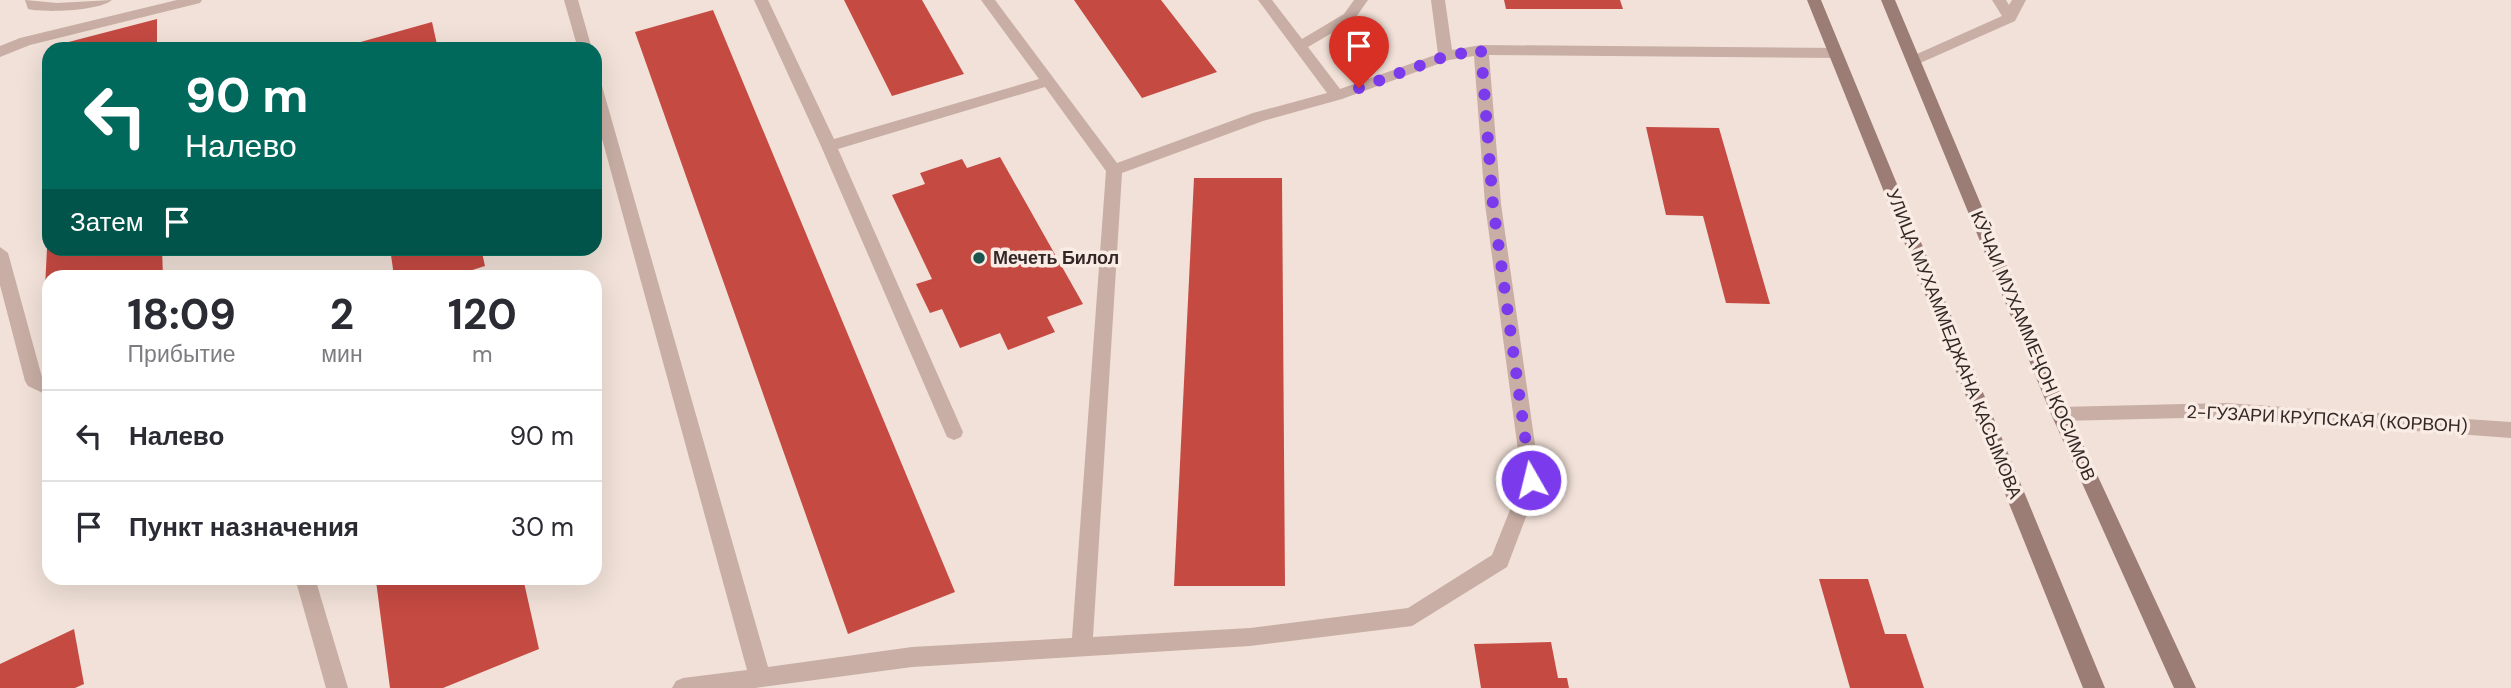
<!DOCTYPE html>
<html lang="ru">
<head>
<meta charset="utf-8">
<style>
	:root { --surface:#fff; --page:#f7f7f7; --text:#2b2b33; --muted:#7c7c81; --line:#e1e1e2 }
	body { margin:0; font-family:"DM Sans",sans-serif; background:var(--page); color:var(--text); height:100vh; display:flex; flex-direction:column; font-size:26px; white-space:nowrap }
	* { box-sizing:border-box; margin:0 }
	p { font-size:23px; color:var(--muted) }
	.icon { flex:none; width:38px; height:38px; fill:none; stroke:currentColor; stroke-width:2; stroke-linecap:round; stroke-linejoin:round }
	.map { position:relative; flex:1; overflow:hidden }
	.side { position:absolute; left:42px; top:270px; width:560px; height:315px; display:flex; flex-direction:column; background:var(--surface); border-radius:21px; box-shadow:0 7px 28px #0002 }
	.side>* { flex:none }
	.top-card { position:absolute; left:42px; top:42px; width:560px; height:214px; border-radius:21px; box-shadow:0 7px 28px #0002; background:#00695c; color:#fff; overflow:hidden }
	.pin { position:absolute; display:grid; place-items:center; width:60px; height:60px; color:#fff; margin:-72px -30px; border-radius:50% 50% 50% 0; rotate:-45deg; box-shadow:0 0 7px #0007 }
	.pin .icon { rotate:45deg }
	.me { position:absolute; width:77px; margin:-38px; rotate:352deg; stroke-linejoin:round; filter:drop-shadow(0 0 5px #0008) }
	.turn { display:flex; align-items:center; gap:24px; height:147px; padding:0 28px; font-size:32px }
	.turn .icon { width:91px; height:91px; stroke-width:2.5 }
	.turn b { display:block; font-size:49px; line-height:60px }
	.then { display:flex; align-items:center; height:66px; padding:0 28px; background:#0003; gap:14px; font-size:26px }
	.eta { display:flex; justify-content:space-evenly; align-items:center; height:119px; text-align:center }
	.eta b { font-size:42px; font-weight:700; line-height:49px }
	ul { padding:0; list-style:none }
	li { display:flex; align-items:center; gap:21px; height:91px; padding:0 28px; border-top:2px solid var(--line) }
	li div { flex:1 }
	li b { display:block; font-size:26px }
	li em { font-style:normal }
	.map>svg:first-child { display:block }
	.building { fill:#c54a42 }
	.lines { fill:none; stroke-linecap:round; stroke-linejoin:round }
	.service { fill:#c8aea4; fill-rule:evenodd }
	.secondary { fill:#9c7d76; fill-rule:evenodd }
	.route { stroke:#7c3aed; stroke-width:12; stroke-dasharray:0 21.6 }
	.poi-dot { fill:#1c554e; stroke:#f9ece4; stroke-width:2.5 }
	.labels { text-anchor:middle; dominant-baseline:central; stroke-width:7; stroke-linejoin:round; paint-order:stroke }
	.poi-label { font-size:18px; font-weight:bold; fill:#342826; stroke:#f9ece4; text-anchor:start }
	.street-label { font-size:18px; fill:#342826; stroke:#f9ece4 }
</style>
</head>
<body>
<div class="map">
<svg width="2511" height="688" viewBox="0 0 2511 688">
	<rect width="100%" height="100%" fill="#f1e1d8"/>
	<path class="building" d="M844,0H922L964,74L892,96Z
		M1074,0H1161L1217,72L1142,98Z
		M1504,0H1620L1623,9H1506Z
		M713,10L955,592L848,634L635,32Z
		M157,19V49H56L57,45Z
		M432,22L438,49H358L357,43Z
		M1646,127L1719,128L1770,304L1726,303L1703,216L1666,215Z
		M1000,157L1083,304L1047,317L1055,332L1008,350L1000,333L960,348L942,309L930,313L916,284L932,279L892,195L925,184L920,173L962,159L967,168Z
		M1194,178H1282L1285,586H1174Z
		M47,248H162L163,276H49V327L43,329Z
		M390,248H481L485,266L453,276H394Z
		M385,578H523L539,649L443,688H390L376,581Z
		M1819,579H1868L1885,634H1906L1924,688H1850Z
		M74,629L84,684L75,688H0V664Z
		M1551,642L1558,678H1567L1569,688H1481L1474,644Z"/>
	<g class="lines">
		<path class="service" d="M25,0L57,3L112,0C99,11 45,13 28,9Z
			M177,0H202L200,3L30,45L0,57V46L20,38Z
			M564,0H578L592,49H578Z
			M754,0H768L834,139L1039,79L981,0H995L1117,163L1253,113L1327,93L1258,0H1272L1302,39L1344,14L1354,0H1368L1354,20L1308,47L1340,89L1438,54L1431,0H1445L1452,50L1481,45L1836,48L1843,53L1836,58L1489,55L1501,204L1540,480L1507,567L1412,626L1250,646L912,667L755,688H672L676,681L683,678L747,670L595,113V81L602,86L768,667L912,647L1072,638L1106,171L1045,87L838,149L963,432L961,437L954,440L947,437L821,146ZM1474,56L1485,204L1522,480L1492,555L1408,608L1250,628L1093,637L1122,173L1263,121L1342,99L1449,60Z
			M1992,0H2006L2009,5L2012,0H2026L2015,21L1918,64H1908L1906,61L1908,58L2002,16Z
			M0,247L8,253L42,377L49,381V396L28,386L25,381L0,285Z
			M2226,403L2511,422V438L2226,417L2060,421L2054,419L2051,414L2054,409L2060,407Z
			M295,578H315L348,688H326Z"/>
		<path class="secondary" d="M1807,0H1821L2105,688H2083Z
			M1881,0H1895L2069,414L2196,688H2174L2051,414Z"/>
	</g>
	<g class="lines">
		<path class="route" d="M1359,88L1446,56L1481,50L1493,205L1531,480"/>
	</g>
	<circle class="poi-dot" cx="979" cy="258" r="7"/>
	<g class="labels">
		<g class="poi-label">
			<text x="993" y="258">Мечеть Билол</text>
		</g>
		<g class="street-label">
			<text transform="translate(1954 344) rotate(68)">УЛИЦА МУХАММЕДЖАНА КАСЫМОВА</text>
			<text transform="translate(2033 346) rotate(67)">КӮЧАИ МУХАММЕҶОН ҚОСИМОВ</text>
			<text transform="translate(2327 419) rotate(3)">2-ГУЗАРИ КРУПСКАЯ (КОРВОН)</text>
		</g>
	</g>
</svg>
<div class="pin" style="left:1359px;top:88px;background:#d93025"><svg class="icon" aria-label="arrive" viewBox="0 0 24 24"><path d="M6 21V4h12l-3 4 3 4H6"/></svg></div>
<svg class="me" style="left:1531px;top:480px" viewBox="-20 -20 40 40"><circle r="17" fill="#7c3aed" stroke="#fff" stroke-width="3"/><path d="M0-11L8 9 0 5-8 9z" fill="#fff"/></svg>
<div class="top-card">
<div class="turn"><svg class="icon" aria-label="left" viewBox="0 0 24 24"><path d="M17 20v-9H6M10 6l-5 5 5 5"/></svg><div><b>90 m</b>Налево</div></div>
<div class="then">Затем<svg class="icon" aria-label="arrive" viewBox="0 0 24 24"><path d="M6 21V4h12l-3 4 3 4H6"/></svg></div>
</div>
<section class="side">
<div class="eta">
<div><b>18:09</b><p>Прибытие</p></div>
<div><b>2</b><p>мин</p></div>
<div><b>120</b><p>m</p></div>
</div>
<ul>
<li><svg class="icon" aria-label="left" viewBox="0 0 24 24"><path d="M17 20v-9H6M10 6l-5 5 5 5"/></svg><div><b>Налево</b></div><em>90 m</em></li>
<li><svg class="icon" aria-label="arrive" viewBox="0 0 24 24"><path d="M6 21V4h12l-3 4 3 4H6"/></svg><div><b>Пункт назначения</b></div><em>30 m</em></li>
</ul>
</section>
</div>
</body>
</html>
